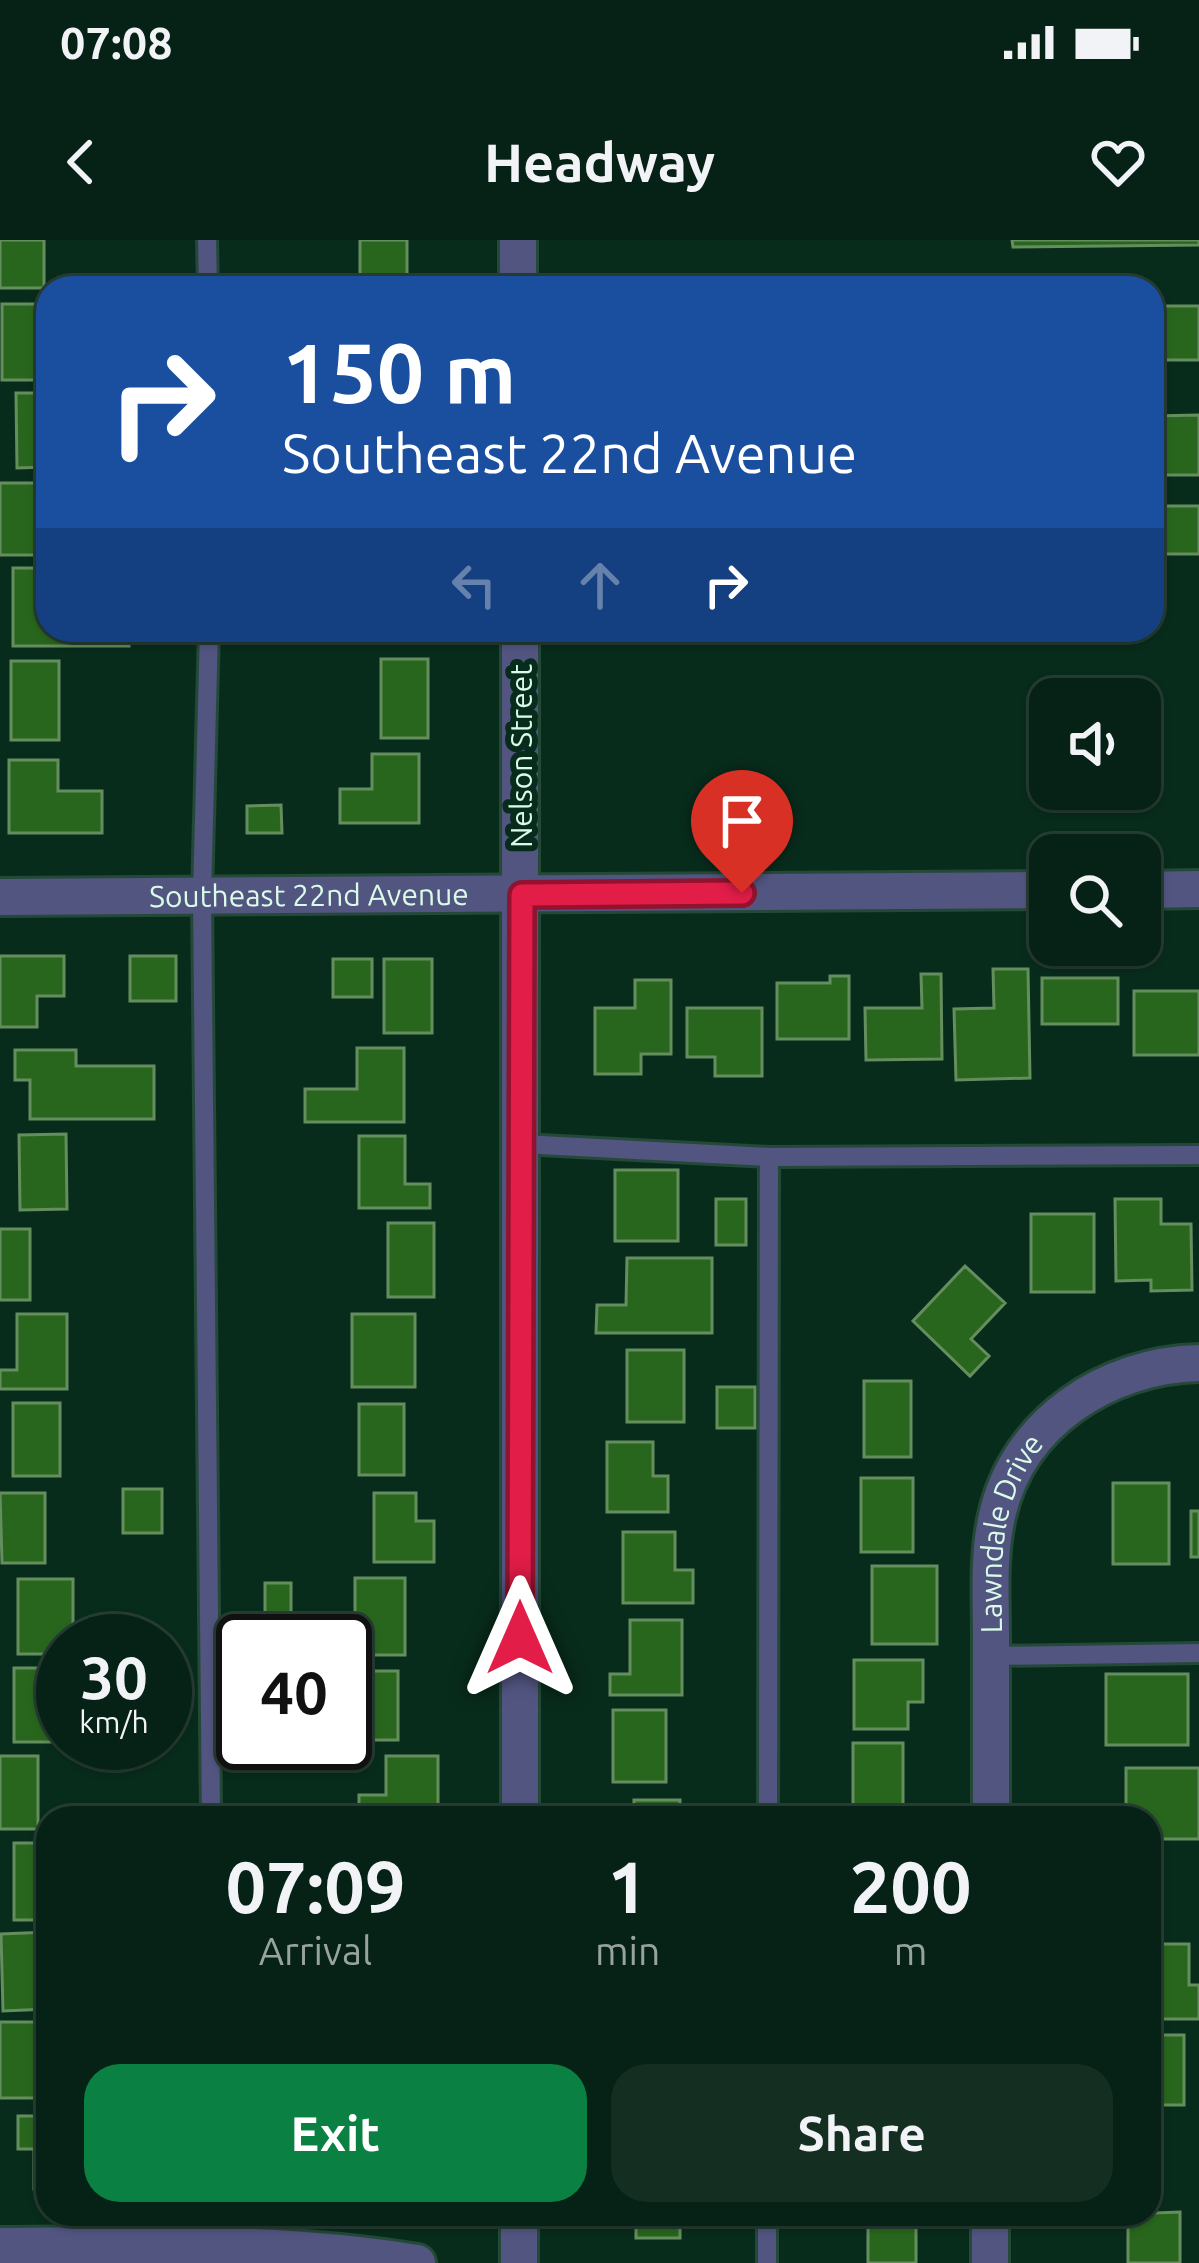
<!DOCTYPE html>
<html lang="en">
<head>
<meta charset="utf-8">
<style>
	:root { --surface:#062115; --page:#142e22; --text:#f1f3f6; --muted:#98a3a0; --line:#273e34; --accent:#0b8043 }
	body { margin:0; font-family:Ubuntu,sans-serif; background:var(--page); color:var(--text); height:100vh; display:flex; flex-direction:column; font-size:45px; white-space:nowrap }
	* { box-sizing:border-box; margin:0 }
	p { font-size:39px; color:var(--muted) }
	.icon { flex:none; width:66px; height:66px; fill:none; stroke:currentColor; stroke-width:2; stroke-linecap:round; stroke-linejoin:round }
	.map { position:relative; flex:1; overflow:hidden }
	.panel { position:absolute; left:36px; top:1566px; width:1125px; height:420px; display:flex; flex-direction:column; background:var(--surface); border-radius:36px; box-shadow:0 3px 9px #0004,0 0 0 3px var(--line) }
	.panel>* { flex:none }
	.top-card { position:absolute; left:36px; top:36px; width:1128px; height:366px; border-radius:36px; box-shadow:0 3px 9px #0004,0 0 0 3px var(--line); background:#1a4fa0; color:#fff; overflow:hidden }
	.controls { position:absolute; left:1029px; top:438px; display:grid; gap:24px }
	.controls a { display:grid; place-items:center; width:132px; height:132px; border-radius:24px; background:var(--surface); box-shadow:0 3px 9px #0004,0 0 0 3px var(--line); font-size:60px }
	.speed { position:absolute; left:36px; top:1374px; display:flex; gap:24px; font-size:60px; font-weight:700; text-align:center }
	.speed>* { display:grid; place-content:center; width:156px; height:156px; border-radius:50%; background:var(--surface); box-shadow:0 3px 9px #0004,0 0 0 3px var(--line); line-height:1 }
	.speed small { font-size:30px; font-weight:400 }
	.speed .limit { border:6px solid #111; border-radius:18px; background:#fff; color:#111 }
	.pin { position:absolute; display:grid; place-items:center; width:102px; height:102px; color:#fff; margin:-123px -51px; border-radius:50% 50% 50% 0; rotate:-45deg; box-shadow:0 0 12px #0007 }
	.pin .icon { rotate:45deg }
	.me { position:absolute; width:132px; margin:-66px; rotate:0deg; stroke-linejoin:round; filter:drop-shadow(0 0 9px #0008) }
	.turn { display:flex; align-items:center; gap:42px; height:252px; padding:0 48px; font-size:54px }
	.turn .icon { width:156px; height:156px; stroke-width:2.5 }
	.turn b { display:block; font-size:84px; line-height:102px }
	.lanes { display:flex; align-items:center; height:114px; padding:0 48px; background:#0003; justify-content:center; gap:60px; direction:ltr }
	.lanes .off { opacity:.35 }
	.eta { display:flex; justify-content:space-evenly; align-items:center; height:204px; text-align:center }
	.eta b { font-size:72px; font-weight:700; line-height:84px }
	.cta { display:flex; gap:24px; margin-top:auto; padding:24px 48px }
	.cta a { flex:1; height:138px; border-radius:36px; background:var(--accent); color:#fff; font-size:48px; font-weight:700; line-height:138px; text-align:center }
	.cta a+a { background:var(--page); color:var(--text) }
	.status { display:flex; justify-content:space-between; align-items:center; height:84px; padding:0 60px; background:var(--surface); direction:ltr }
	.status svg { height:33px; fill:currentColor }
	header { display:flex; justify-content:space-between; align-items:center; height:156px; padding:0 48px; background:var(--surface); font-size:54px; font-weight:700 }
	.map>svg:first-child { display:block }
	.building { fill:#28661d; stroke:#658e5e; stroke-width:3 }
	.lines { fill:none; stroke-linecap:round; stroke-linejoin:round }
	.service-casing { stroke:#254939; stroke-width:24 }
	.minor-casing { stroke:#254939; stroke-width:42 }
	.tertiary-casing { stroke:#254939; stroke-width:42 }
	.service { stroke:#525580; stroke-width:18 }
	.minor { stroke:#525580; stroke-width:36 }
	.tertiary { stroke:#525580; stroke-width:36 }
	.route-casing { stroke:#92132f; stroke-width:30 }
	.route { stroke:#e11d48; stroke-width:21 }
	.labels { text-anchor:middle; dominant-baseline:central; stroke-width:12; stroke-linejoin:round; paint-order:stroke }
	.street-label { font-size:30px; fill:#dafbe9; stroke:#082c1c }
</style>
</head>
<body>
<div class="status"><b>07:08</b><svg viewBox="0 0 49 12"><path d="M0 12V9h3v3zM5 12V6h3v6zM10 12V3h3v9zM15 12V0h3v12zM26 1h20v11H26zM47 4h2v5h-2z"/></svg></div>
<header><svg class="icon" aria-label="back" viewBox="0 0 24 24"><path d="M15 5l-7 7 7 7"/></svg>Headway<svg class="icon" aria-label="heart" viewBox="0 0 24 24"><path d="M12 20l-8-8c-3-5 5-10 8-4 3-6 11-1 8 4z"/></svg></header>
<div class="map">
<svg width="1199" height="2023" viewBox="0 0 1199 2023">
	<rect width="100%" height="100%" fill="#082c1c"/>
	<path class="building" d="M0,0H44V48H0Z
		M360,0H407V47H360Z
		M1012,0H1199V5L1013,7Z
		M772,35H925V48H772Z
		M2,64H48V140H2Z
		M1152,66H1199V120H1152Z
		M16,153H48V227L17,228Z
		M1199,175V235H1152V176Z
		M0,243H38V315H0Z
		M1152,266H1199V314H1152Z
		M13,328H48V390H129V406H13Z
		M358,390H404V403H358Z
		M381,419H428V498H381Z
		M11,421H59V500H11Z
		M372,514H419V583H340V549H372Z
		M9,520H58V551H102V593H9Z
		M281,565L282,593H247V566Z
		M0,716H64V756H37V787H0Z
		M130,716H176V761H130Z
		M333,719H372V757H333Z
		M384,719H432V793H384Z
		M993,729H1028L1030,838L956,840L954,769L994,768Z
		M921,734H941L942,819L866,820L865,768H922Z
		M830,736H849V799H777V743H830Z
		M1042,738H1118V784H1042Z
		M635,740H671V814H641V834H595V768H635Z
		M1134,751H1199V815H1134Z
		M687,768H762V836H715V817H687Z
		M357,808H404V882H305V849H357Z
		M15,810H76V826H154V879H30V840H15Z
		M66,894L67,969L20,970L19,895Z
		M359,896H405V944H430V968H359Z
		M615,930H678V1001H615Z
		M716,959H746V1005H716Z
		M1115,959H1161V984H1191L1192,1050L1151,1051V1040L1116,1041Z
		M1031,974H1094V1052H1031Z
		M388,983H434V1057H388Z
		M0,989H30V1060H0Z
		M627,1018H712V1093H596L597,1065H626Z
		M965,1026L1005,1063L971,1099L989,1116L970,1136L913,1081Z
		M17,1074H67V1149H0V1130H17Z
		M352,1074H415V1147H352Z
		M627,1110H684V1182H627Z
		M864,1141H911V1217H864Z
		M717,1147H755V1188H717Z
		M13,1163H60V1236H13Z
		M359,1164H404V1235H359Z
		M607,1202H653V1236H668V1272H607Z
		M861,1238H913V1312H861Z
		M1113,1243H1169V1324H1113Z
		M123,1249H162V1293H123Z
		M0,1253H45V1323H2Z
		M374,1253H416V1281H434V1322H374Z
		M1191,1271H1199V1317H1191Z
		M623,1292H675V1330H693V1363H623Z
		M872,1326H937V1404H872Z
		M355,1338H405V1415H355Z
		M18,1339H73V1401H63V1414H18Z
		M265,1343H291V1377H265Z
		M630,1380H682V1455H610V1434H630Z
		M854,1420H923V1462H908V1489H854Z
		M14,1428H61V1502H14Z
		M345,1431H398V1500H345Z
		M1106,1434H1188V1505H1106Z
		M613,1470H666V1542H613Z
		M853,1503H903V1578H853Z
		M0,1516H38V1589H0Z
		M386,1516H438V1578H359V1555H386Z
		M1126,1528H1199V1599H1149V1578H1126Z
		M634,1560H680V1578H634Z
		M14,1603H48V1680H14Z
		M1149,1613H1159V1690H1149Z
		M48,1692V1769L3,1771L1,1694Z
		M1149,1704H1189V1745H1199V1779H1149Z
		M0,1782H35V1814H48V1858H0Z
		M1149,1795H1184V1865H1149Z
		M18,1876H48V1949H34V1909H18Z
		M1149,1881H1156V1957H1149Z
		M1180,1972V2023H1128V1974Z
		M636,1974H680V1998H636Z
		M868,1974H916V2023H868Z"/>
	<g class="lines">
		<g class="service-casing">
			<path id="service" d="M207,0L208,48
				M209,390L202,656L211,1578
				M521,904L769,917L1199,915
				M991,1416L1199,1413
				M768,1578L769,917
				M211,2011V1974
				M767,2023V1974"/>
		</g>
		<g class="minor-casing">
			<g id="minor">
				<path d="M1140,650L1199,649"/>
				<path id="s1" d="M0,657L1050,650"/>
				<path id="s2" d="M991,1578C991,1517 991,1456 991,1395C991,1356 988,1315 997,1276C1018,1182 1107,1125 1199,1123"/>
				<path d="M990,2023V1974"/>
			</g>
		</g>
		<g class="tertiary-casing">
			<path id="tertiary" d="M518,0V48
				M520,1578V390
				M0,2006C140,2005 279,2000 417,2023
				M519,2023V1974"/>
		</g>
		<use href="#service" class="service"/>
		<use href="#minor" class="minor"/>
		<use href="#tertiary" class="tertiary"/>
	</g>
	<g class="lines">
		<g class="route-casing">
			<path id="route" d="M520,1398L522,655L742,653"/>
		</g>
		<use href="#route" class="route"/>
	</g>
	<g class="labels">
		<g class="street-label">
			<text transform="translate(521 516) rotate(-90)">Nelson Street</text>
			<text stroke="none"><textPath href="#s1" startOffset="309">Southeast 22nd Avenue</textPath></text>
			<text stroke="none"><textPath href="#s2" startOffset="288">Lawndale Drive</textPath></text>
		</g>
	</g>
</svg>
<div class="controls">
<a><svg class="icon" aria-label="sound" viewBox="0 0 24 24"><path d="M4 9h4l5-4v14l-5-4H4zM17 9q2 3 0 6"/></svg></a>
<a><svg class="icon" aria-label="search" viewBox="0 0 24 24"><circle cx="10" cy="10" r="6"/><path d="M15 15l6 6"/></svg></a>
</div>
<div class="speed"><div>30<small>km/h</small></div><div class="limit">40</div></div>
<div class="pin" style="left:742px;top:653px;background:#d93025"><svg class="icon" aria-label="arrive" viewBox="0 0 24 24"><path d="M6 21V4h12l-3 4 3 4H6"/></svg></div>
<svg class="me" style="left:520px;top:1398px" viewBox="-20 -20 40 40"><path d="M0-17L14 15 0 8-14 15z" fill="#e11d48" stroke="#fff" stroke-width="4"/></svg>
<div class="top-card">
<div class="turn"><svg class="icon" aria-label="right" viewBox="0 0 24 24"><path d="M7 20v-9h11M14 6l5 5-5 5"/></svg><div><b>150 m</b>Southeast 22nd Avenue</div></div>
<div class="lanes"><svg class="icon off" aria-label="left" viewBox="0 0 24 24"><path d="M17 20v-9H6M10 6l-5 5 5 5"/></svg><svg class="icon off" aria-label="ahead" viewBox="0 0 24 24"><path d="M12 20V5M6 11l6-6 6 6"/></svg><svg class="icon" aria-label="right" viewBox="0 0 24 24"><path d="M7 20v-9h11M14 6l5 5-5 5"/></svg></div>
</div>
<section class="panel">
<div class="eta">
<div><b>07:09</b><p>Arrival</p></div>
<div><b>1</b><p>min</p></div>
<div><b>200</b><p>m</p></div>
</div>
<div class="cta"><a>Exit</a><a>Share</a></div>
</section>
</div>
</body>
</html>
